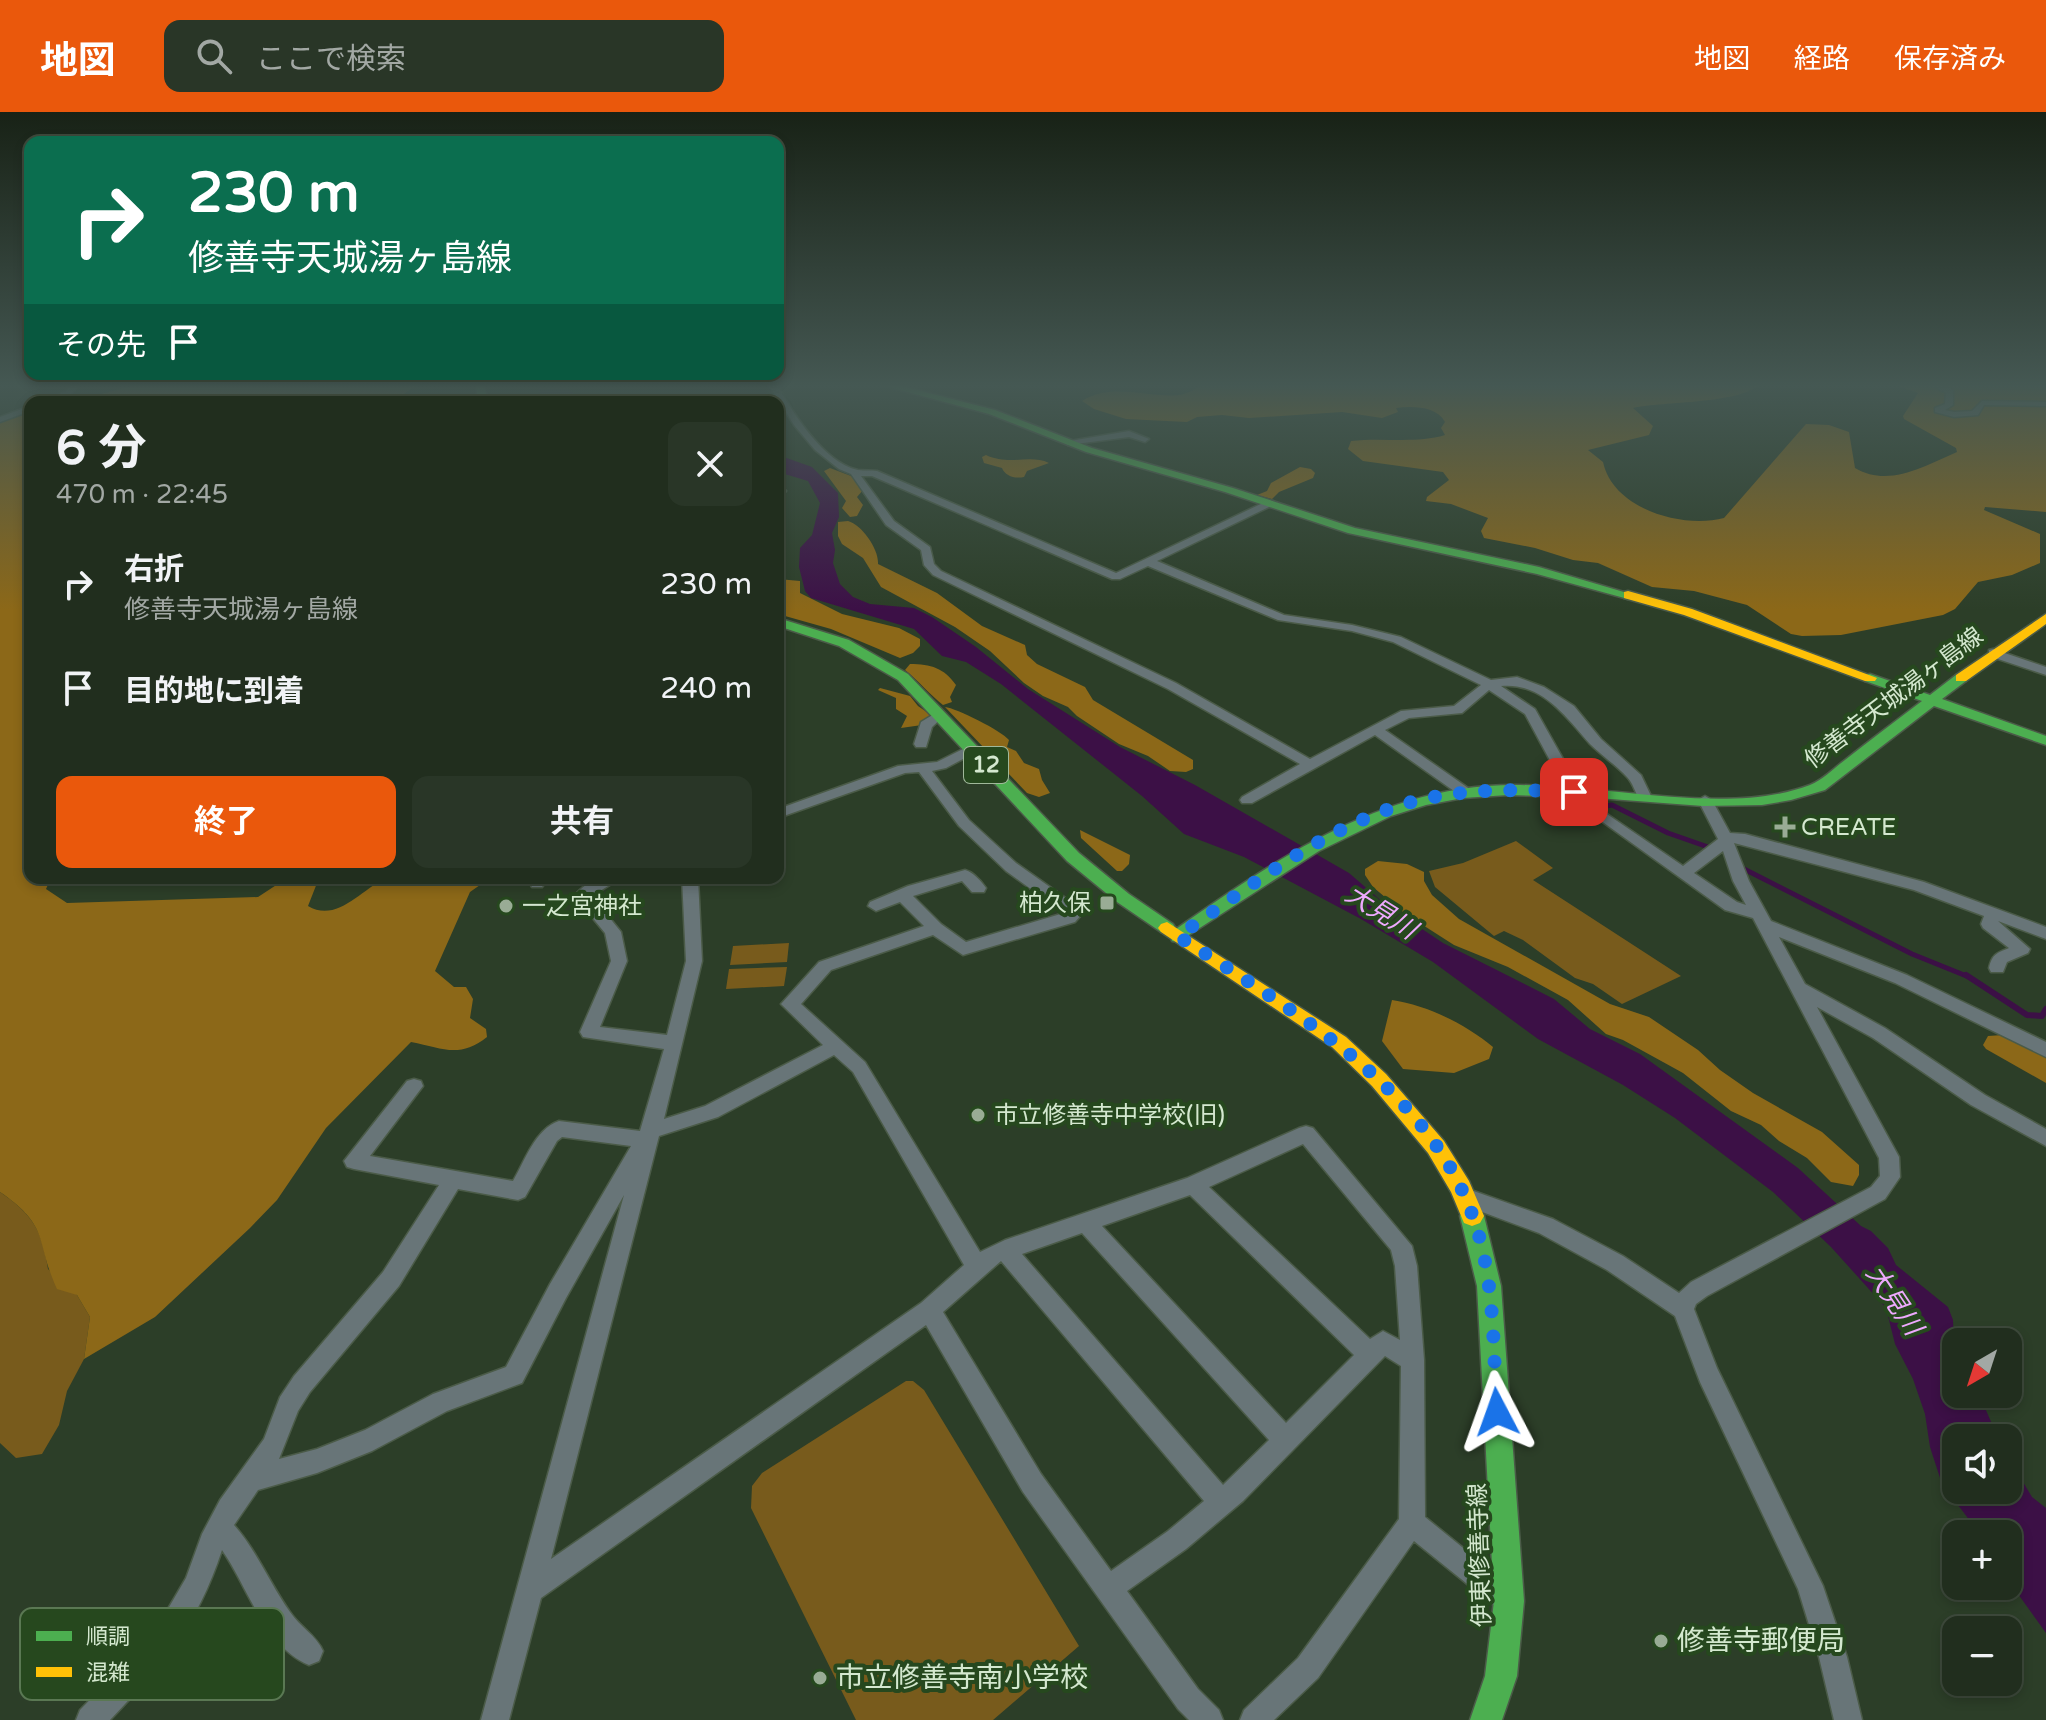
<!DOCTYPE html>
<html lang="ja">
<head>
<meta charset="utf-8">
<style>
	:root { --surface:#212e1e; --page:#293627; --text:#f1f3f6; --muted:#a2a8a4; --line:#3e4a3c; --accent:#ea580c }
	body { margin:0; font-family:"Varela Round","Noto Sans JP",sans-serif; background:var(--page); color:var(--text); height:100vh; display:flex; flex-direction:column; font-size:30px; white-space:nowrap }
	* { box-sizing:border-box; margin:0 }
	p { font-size:26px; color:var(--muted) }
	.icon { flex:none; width:44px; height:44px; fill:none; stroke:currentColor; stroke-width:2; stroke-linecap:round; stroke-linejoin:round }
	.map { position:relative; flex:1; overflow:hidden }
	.sheet { position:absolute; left:24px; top:284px; width:760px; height:488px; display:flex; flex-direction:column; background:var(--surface); border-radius:16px; box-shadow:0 4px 12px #0003,0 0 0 2px var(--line) }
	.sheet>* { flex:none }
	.top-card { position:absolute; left:24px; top:24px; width:760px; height:244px; border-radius:16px; box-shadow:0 4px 12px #0003,0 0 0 2px var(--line); background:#0b6e4f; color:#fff; overflow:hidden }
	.needle { width:52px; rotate:219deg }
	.buttons { position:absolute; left:1942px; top:1216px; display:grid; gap:16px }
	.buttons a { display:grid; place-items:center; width:80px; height:80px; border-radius:16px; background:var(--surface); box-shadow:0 4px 12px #0003,0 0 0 2px var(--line); font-size:40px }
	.pin { position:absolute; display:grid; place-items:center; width:68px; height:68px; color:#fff; margin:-34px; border-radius:16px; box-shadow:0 4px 12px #0006 }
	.me { position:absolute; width:88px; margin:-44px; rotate:356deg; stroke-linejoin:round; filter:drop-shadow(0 0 6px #0008) }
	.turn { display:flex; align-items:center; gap:28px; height:168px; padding:0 32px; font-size:36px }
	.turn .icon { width:104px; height:104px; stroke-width:2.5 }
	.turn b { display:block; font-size:56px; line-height:68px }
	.then { display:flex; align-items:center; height:76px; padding:0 32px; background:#0003; gap:16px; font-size:30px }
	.round { display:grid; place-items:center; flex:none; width:84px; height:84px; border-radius:16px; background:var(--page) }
	.head { display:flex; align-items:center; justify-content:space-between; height:136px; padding:0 32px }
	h1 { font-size:48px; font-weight:700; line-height:60px }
	.primary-button { display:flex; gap:16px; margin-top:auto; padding:16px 32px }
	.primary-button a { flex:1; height:92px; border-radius:16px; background:var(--accent); color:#fff; font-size:32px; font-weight:700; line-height:92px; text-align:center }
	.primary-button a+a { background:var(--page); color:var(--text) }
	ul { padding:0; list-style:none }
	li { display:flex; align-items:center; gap:24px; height:104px; padding:0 32px }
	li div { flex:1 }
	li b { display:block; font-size:30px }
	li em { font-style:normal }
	header { display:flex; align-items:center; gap:48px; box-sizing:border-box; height:112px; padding:0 40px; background:var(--accent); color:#fff }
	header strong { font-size:38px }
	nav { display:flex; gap:44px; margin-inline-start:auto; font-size:28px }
	.search { width:560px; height:72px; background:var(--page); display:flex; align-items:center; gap:20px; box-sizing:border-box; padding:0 28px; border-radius:16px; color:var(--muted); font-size:30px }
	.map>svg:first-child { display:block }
	.green { fill:#785b1c }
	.forest { fill:#8c6818 }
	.water { fill:#3c1046 }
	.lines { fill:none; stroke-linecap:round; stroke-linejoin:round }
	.stream-far1 { stroke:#3c1046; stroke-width:5 }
	.stream { stroke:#3c1046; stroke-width:6 }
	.street-casing { stroke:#4b5b48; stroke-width:3 }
	.fast-casing { stroke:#4b5b48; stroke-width:3 }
	.slow-casing { stroke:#4b5b48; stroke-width:3 }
	.street { fill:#687578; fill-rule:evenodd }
	.fast { fill:#4caf50; fill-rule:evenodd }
	.slow { fill:#ffc107; fill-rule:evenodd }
	.route { stroke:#1a73e8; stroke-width:14; stroke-dasharray:0 25.2 }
	.poi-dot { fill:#99ac95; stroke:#26481e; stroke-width:3 }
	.labels { text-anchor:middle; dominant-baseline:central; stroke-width:8; stroke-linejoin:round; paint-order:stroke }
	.shield { fill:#26481e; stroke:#a0b89a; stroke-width:2 }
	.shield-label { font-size:22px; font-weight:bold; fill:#d4e8cf }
	.street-label { font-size:24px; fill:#d4e8cf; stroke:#26481e }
	.poi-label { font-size:24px; fill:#d4e8cf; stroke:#26481e; text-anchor:start }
	.water-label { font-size:26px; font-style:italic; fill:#eea9fe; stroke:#26481e }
	.near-poi-label { font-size:28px; fill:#d4e8cf; stroke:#26481e; text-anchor:start }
	.key { fill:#26481e; stroke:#5a7853; stroke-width:2 }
	.key-label { font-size:22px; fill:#d4e8cf }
</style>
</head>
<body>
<header>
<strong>地図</strong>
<div class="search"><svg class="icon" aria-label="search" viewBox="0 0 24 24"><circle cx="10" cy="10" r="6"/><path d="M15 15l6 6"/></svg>ここで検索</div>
<nav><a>地図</a><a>経路</a><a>保存済み</a></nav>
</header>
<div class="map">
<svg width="2046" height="1608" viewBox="0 0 2046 1608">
	<rect width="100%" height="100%" fill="#2c3e28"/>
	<path class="green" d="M1516,729L1553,756L1533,768L1681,864L1622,892L1593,872L1575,866L1523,828L1504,819L1494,824L1435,775L1429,759L1463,751Z
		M789,831L787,850L730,853L733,834Z
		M787,855L784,874L726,877L729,857Z
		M0,1080C33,1103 42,1118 48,1157L77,1183L90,1205L84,1247L67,1279L59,1313L42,1342L16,1346L0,1331Z
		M906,1269H913L924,1278L1079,1534L993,1608H856L751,1396L752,1374L762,1361Z"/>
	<path class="forest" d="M136,273H417L392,290H70Z
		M1203,273H1758C1739,292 1664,289 1633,296L1653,314L1649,323L1588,338L1603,350C1613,397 1682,417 1724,406L1806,312L1829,313L1849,320L1855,356C1889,376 1924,354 1957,340L1956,336L1904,307L1903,304L1918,281L1896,273H2046V400L1985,395L1984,398L2040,422V451L2012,463L1978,470L1955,497L1943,503L1841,523L1802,524L1791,522L1747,493L1694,479L1652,475L1598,451L1573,448L1535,436L1484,426L1481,419L1488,406L1451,392L1426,389L1427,385L1449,368L1443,360L1363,349L1348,337L1351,329C1382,325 1416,332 1445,323L1441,316L1445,310C1436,294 1413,294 1396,296L1398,300L1382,306L1342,300L1249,306L1222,303L1197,305L1187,310L1126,307L1094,297L1082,289C1111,270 1148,286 1179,283C1187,282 1195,277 1203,273Z
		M30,302V766H51L46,777L67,791L258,785L287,766H319L308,794C336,811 360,779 384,767C395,761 472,766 490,766L470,780L435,859L454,875H466L473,887L470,906L486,917L487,925C459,947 443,936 411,930L326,1016L277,1088L250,1116L155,1205L84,1247L90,1205L77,1183L57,1177C35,1129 51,1115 0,1080V306Z
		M986,343C1009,354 1030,342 1049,351L1027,359L1024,365C1015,367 1005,364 1002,356L984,351L982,345Z
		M1300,355L1311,357L1315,361L1313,366L1279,380L1272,387L1257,383L1267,379L1271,371Z
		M830,356L851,364L863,378L857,385L863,393L857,404L850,405L842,396L846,389L824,359Z
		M848,409C862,413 879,437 878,452L937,481L982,514L1025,533L1027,543L1037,552L1085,575L1093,588L1193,648V657L1186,660L1170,659L1148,644L1119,632L1077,604L1068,595L1043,584L1024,571L990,539L955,515L881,475L863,446L842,432L838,424V410Z
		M778,467L800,469V481L842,502L899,516L920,527V534L913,541L900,546L831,517L778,502Z
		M910,552C931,552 944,556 956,573L950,585L952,590L943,593C930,583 919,569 905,558Z
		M880,576L910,584L918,594L931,603L922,613L901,616L907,604L896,597V586L878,578Z
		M945,595C956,596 1002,619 1009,628L1007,635L1016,639L1024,651L1039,657L1042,668L1050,681L1039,685L1027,681Z
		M1080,718L1130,743L1129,752L1122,759H1117L1081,726Z
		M1378,749L1407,752L1424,760V769L1432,783L1459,807L1610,892L1649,905L1698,938L1720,958L1753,981L1822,1020L1859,1053V1063L1853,1074L1831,1070L1807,1046L1779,1029L1761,1013L1731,999L1683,961L1623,928L1606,922L1568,888L1508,855L1454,833L1404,801L1373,775L1365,763V757Z
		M1392,888C1427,893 1467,913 1493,935L1489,947L1454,961L1403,957L1382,929Z
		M2003,923L2046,942V971L1986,937L1983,933L1988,924Z"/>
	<path class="water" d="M535,273H563L585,290H539L543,286Z
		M778,343L812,355L838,381L839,405L832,421L835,438L833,451L840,472L853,485L870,492L914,496L932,505L976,535L1028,577L1120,635L1195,673L1349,761L1386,793L1443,831L1554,887L1590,917L1640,942L1798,1056L1861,1114L1871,1119L1888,1136L1896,1153L1948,1195L1953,1208L1956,1282H1979L1998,1326H1956V1378H2008V1345L2032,1385L2046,1396V1521L2008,1468V1422H1980L1942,1372L1930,1335L1925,1302L1913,1267L1895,1232L1886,1196L1831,1135L1773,1080L1675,1006L1623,973L1538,927L1433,850L1361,807L1244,745L1184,722L1142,684L1001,572L966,550L942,544L914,517L811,486L805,479L799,455L800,436L812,423L820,391L808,369L778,360Z"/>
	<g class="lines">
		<path class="stream-far1" d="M1599,695L1612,693L1668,721L1708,735
			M1744,757L1912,842L1969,865"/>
		<path class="stream" d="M1966,863L2027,903L2042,904L2046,897"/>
		<g class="street-casing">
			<path id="street" d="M70,273H78C72,285 57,290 44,290L68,278Z
				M769,273H777C793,301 824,351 858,358C865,359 871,358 877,359L1116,461L1267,389H1273V393L1157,449L1284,503L1352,513L1401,525L1491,568L1517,565L1544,575L1574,594L1601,627L1641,663L1651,684L1649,687H1639C1635,680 1633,671 1627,665C1616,653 1602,644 1590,632C1566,605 1542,570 1501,574L1535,597L1580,677L1601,698L1683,754L1718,727L1698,688L1705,684L1712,688L1730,721L1745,722L1924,770L2046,815V827L1998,809L2030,837L2028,841L2007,850L2003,860H1991L1989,856C1992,842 1997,841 2009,836L1983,816L1981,812L1984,804L1914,778L1734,731L1749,769L1771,809L1907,863L2046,930V945L1895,871L1779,825L1805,872L1885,916L1985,983L2046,1017V1034L1971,993L1873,926L1817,895L1899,1045L1900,1065L1885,1087L1707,1184L1696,1192L1694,1197L1717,1256L1823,1474L1847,1545L1862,1608H1834L1819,1545L1798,1477L1700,1270L1675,1204L1607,1158L1539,1121L1458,1091L1455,1085L1458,1079L1465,1076L1553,1107L1623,1144L1679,1181L1691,1170L1871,1075L1880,1064L1879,1046L1753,806L1725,798L1586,698L1565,707H1555L1553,704L1555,701L1579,691L1567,680L1525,602L1489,578L1462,601L1409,606L1385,618L1471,678L1473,681L1471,684H1461L1375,623L1252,691H1242L1240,688L1242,685L1300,652L1168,577L933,463L924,453L921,438L886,413L851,362L839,357L815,338L794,313ZM861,364H872L1112,467H1120L1148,454L1278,508L1352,519L1393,530L1481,573L1454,594L1401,599L1310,647L1176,571L941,459L934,452L930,435L894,409ZM1723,739L1733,769L1746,793L1737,790L1694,761Z
				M1931,273H1942L1953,278V293L1945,298L1954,300L1972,299L1982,289L2046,290V294L1984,293L1978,303L1954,305L1935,300V296L1945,292L1946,281Z
				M2046,273V276L2042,274V273Z
				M30,294V299L0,310V305Z
				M1129,319L1149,327L1145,330L1129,325L1068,333L1064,330Z
				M778,372L786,379L778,386Z
				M1993,537L2046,555V563L1989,544V538Z
				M939,599L945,603L932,615L926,635H916L914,632L921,610Z
				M971,633L978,637L976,640L946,656L932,659L969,708L1016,751L1081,797L1083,801L1075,810L963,843L933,823L831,858L801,892L865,950L980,1140L1005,1128L1187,1066L1299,1016L1306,1014L1313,1016L1412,1134L1417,1154L1424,1248L1425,1405L1510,1474L1514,1483L1510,1492L1501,1496L1492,1492L1414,1429L1318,1566L1274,1608H1240L1244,1598L1298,1546L1399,1407L1401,1254L1385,1244L1243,1389L1186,1437L1127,1479L1198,1577L1219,1598L1223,1608H1189L1178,1597L1023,1380L926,1213L541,1486L509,1608H481L624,1083L566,1186L522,1271L447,1299L372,1339L317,1361L258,1378L234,1413C257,1439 270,1472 290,1500C300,1515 316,1523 323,1539L319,1549L309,1553C264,1534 248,1475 222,1438C196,1516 165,1550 110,1608H76L80,1598L141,1535L165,1502L186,1466L202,1422L220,1388L264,1327L280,1285L294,1264L383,1160L439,1073L354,1057L347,1055L344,1049L407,969L414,967L421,969L423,974L370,1044L513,1069C525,1049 535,1017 559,1009L640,1019L664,937L583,925L580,920L611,849L605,821L577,787L575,783C589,767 601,766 621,766L592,784L621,820L627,849L600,915L667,923L686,849L682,766H698L702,849L664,1007L705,994L823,933L781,892L819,850L924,814L900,790L876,799L868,794L870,790L908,774L965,758C973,760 981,769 986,776L984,780H972L962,769L913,784L941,812L966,830L1064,801L1006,759L959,714L919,660L905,661L778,706V697L898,654L937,650ZM834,943L853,960L964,1153L921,1191L551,1447L659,1024L718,1005ZM562,1025L631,1034L550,1172L506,1255L433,1282L365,1318L317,1337L279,1347L298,1299L310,1280L399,1174L458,1077L518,1088L525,1085L557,1029ZM1303,1032L1391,1138L1395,1154L1400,1228L1383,1219L1370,1227L1209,1075ZM1190,1083L1354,1243L1286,1311L1102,1114ZM1082,1121L1269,1328L1223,1373L1022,1142ZM1001,1149L1204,1389L1168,1419L1111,1459L1041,1362L943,1200Z
				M527,766H543L545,771L542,775H532Z"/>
		</g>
		<g class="fast-casing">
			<path id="fast" d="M476,273H484L488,290H478Z
				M882,273H898L995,298L1092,336L1233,376L1355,416L1539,455L1634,483L1628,487L1537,462L1348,421L1225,380L1086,340L989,302Z
				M778,506L849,528L908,562L1079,741L1129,782L1173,812L1176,817C1264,756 1353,694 1461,677C1569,659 1712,710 1810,673C1823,668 1834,656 1845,648C1870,628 1896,609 1922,589L1865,569V563L1870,562L1930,583L1956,563H1966V569L1942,587L2046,624V633L1934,594L1825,678L1791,688L1762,693L1703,694L1584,685L1508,683L1463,686L1426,693L1391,704L1319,739L1178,830L1172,829L1170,821L1161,820L1117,790L1067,749L898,568L839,534L778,514Z
				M1472,1094L1480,1097L1484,1104L1501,1174L1524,1489L1517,1564L1502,1608H1470L1485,1564L1494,1489L1477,1174L1460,1104L1464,1097Z"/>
		</g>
		<g class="slow-casing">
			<path id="slow" d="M1628,479L1692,497L1877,566L1875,569H1865L1684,503L1624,486V480Z
				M2046,502V512L1966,569H1956V563Z
				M1167,810L1346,925L1386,962L1444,1029L1469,1069L1484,1104L1480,1111L1472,1114L1464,1111L1451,1080L1428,1041L1372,974L1332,935L1161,820L1158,816L1161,812Z"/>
		</g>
		<use href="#street" class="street"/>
		<use href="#fast" class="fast"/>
		<use href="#slow" class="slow"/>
	</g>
	<linearGradient id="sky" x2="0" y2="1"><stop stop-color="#182216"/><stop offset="0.55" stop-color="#455853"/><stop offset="1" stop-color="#455853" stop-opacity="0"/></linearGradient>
	<rect width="2046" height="498" fill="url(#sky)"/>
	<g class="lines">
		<path class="route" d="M1497,1300C1493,1238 1495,1173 1476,1114C1433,976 1290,898 1178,824C1247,777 1318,720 1398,694C1454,676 1515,677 1574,680"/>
	</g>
	<g class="poi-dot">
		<path d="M1781 703h8v8h8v8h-8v8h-8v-8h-8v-8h8z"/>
		<rect x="1099" y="783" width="16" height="16" rx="4"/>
		<circle cx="506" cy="794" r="8"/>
		<circle cx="978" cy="1003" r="8"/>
		<circle cx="1661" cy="1529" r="8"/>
		<circle cx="820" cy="1566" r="8"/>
	</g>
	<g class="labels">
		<rect class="shield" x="964" y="635" width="44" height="36" rx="6"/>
		<g class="shield-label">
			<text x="986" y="653">12</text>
		</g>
		<g class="street-label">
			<text transform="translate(1894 586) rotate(-37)">修善寺天城湯ヶ島線</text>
			<text transform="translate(1480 1443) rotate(-92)">伊東修善寺線</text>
		</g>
		<g class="poi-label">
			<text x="1801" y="715">CREATE</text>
			<text x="1091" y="791" text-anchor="end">柏久保</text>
			<text x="522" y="794">一之宮神社</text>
			<text x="994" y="1003">市立修善寺中学校(旧)</text>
		</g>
		<g class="water-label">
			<text transform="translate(1381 800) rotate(32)">大見川</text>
			<text transform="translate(1894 1188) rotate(56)">大見川</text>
		</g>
		<g class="near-poi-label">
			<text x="1677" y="1529">修善寺郵便局</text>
			<text x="836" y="1566">市立修善寺南小学校</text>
		</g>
	</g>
	<rect x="20" y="1496" width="264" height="92" rx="12" class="key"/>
	<rect x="36" y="1519" width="36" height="10" fill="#4caf50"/>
	<rect x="36" y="1555" width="36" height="10" fill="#ffc107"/>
	<g class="key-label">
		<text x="86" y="1532">順調</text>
		<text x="86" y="1568">混雑</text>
	</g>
</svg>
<div class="buttons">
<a><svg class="needle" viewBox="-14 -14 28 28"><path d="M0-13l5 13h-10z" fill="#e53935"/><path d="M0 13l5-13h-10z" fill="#a2a8a4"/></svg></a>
<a><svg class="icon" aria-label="sound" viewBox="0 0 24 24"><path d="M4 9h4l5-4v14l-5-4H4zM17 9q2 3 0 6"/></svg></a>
<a>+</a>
<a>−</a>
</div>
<div class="pin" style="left:1574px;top:680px;background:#d93025"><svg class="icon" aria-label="arrive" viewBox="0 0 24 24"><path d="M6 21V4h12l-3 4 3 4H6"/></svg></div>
<svg class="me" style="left:1497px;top:1300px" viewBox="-20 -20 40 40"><path d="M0-17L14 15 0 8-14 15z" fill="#1a73e8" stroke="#fff" stroke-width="4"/></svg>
<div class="top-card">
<div class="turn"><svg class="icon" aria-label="right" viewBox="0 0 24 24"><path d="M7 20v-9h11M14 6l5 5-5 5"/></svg><div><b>230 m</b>修善寺天城湯ヶ島線</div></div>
<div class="then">その先<svg class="icon" aria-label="arrive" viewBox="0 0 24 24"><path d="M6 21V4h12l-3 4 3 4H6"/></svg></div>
</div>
<section class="sheet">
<div class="head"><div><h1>6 分</h1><p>470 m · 22:45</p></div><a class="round"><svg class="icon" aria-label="close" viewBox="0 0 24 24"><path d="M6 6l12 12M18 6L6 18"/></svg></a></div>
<ul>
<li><svg class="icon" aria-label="right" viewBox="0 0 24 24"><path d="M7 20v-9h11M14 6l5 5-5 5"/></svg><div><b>右折</b><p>修善寺天城湯ヶ島線</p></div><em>230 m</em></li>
<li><svg class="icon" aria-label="arrive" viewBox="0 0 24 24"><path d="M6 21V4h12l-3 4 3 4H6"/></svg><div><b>目的地に到着</b></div><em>240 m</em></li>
</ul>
<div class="primary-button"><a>終了</a><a>共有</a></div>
</section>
</div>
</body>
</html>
